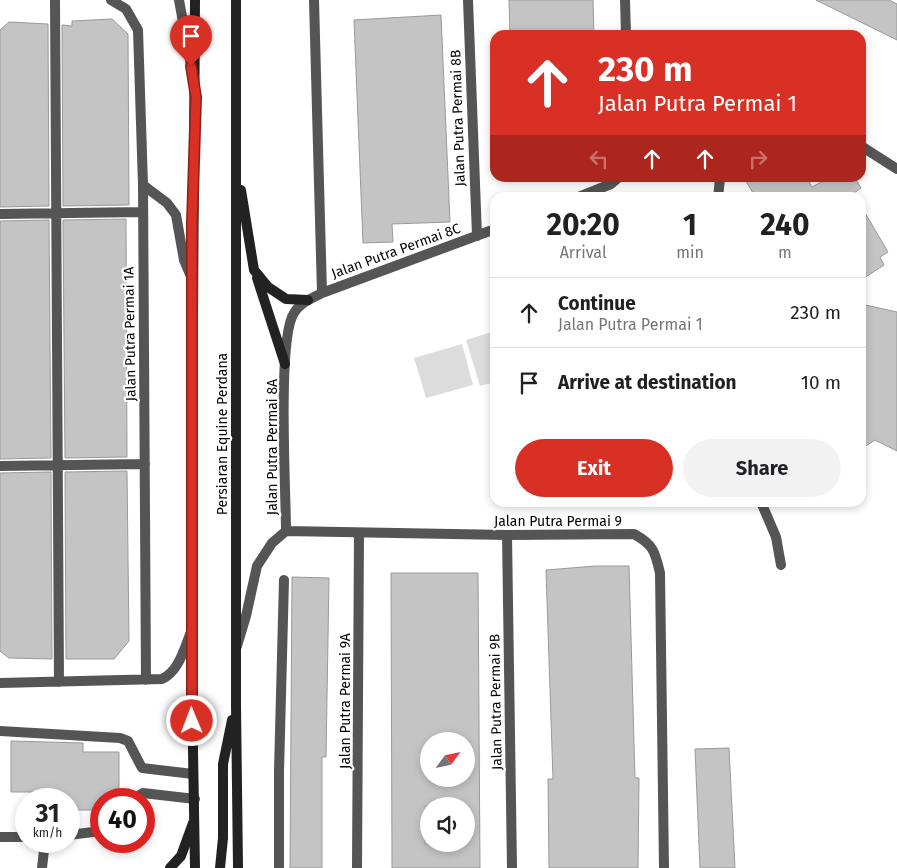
<!DOCTYPE html>
<html lang="en">
<head>
<meta charset="utf-8">
<style>
	:root { --surface:#fff; --page:#f2f2f2; --text:#202124; --muted:#757577; --line:#e0e0e0; --accent:#d93025 }
	body { margin:0; font-family:"Fira Sans",sans-serif; background:var(--page); color:var(--text); height:100vh; display:flex; flex-direction:column; font-size:19px; white-space:nowrap }
	* { box-sizing:border-box; margin:0 }
	p { font-size:16px; color:var(--muted) }
	.icon { flex:none; width:28px; height:28px; fill:none; stroke:currentColor; stroke-width:2; stroke-linecap:round; stroke-linejoin:round }
	.map { position:relative; flex:1; overflow:hidden }
	.side { position:absolute; left:490px; top:192px; width:376px; height:315px; display:flex; flex-direction:column; background:var(--surface); border-radius:15px; box-shadow:0 2px 8px #0003 }
	.side>* { flex:none }
	.guide { position:absolute; left:490px; top:30px; width:376px; height:152px; border-radius:15px; box-shadow:0 2px 8px #0003; background:#d93025; color:#fff; overflow:hidden }
	.needle { width:32px; rotate:57deg }
	.controls { position:absolute; left:420px; top:732px; display:grid; gap:10px }
	.controls a { display:grid; place-items:center; width:55px; height:55px; border-radius:50%; background:var(--surface); box-shadow:0 2px 8px #0003; font-size:25px }
	.speed { position:absolute; left:15px; top:788px; display:flex; gap:10px; font-size:25px; font-weight:700; text-align:center }
	.speed>* { display:grid; place-content:center; width:65px; height:65px; border-radius:50%; background:var(--surface); box-shadow:0 2px 8px #0003; line-height:1 }
	.speed small { font-size:12px; font-weight:400 }
	.speed .limit { border:8px solid #d22; background:#fff; color:#111 }
	.pin { position:absolute; display:grid; place-items:center; width:42px; height:42px; color:#fff; margin:-51px -21px; border-radius:50% 50% 50% 0; rotate:-45deg; box-shadow:0 0 5px #0007 }
	.pin .icon { rotate:45deg }
	.me { position:absolute; width:55px; margin:-28px; rotate:359deg; stroke-linejoin:round; filter:drop-shadow(0 0 4px #0008) }
	.turn { display:flex; align-items:center; gap:18px; height:105px; padding:0 25px; font-size:22px }
	.turn .icon { width:65px; height:65px; stroke-width:2.5 }
	.turn b { display:block; font-size:35px; line-height:42px }
	.lanes { display:flex; align-items:center; height:48px; padding:0 25px; background:#0003; justify-content:center; gap:25px; direction:ltr }
	.lanes .off { opacity:.35 }
	.eta { display:flex; justify-content:space-evenly; align-items:center; height:85px; text-align:center }
	.eta b { font-size:30px; font-weight:700; line-height:35px }
	.action { display:flex; gap:10px; margin-top:auto; padding:10px 25px }
	.action a { flex:1; height:58px; border-radius:30px; background:var(--accent); color:#fff; font-size:20px; font-weight:700; line-height:58px; text-align:center }
	.action a+a { background:var(--page); color:var(--text) }
	ul { padding:0; list-style:none }
	li { display:flex; align-items:center; gap:15px; height:70px; padding:0 25px; border-top:1px solid var(--line) }
	li div { flex:1 }
	li b { display:block; font-size:19px }
	li em { font-style:normal }
	.map>svg:first-child { display:block }
	.green { fill:#dcdcdc }
	.building { fill:#c4c4c4; stroke:#999; fill-rule:evenodd }
	.lines { fill:none; stroke-linecap:round; stroke-linejoin:round }
	.lane { stroke:#555; stroke-width:10 }
	.street { stroke:#555; stroke-width:10 }
	.secondary { stroke:#222; stroke-width:10 }
	.route-casing { stroke:#8d1f18; stroke-width:12 }
	.route { stroke:#d93025; stroke-width:9 }
	.labels { text-anchor:middle; dominant-baseline:central; stroke-width:4.5; stroke-linejoin:round; paint-order:stroke }
	.street-label { font-size:14px; fill:#000; stroke:#fff }
</style>
</head>
<body>
<div class="map">
<svg width="897" height="868" viewBox="0 0 897 868">
	<rect width="100%" height="100%" fill="#fff"/>
	<path class="green" d="M495,331V382L480,386L466,340Z
		M462,344L473,385L426,398L414,358Z"/>
	<path class="building" d="M509,0H593L594,35H510Z
		M816,0H889L897,4V40Z
		M441,15L450,222L392,224L393,242L363,243L354,20Z
		M112,19L128,34L129,205L63,206L62,25L72,26V21Z
		M9,22L48,24L49,206L0,207V30Z
		M744,178H807L812,187L829,178H855L861,188L854,193L857,198H756Z
		M861,206L888,252L880,257L884,265L861,280Z
		M126,219L127,457L65,458L63,220Z
		M49,220L51,458L0,459V221Z
		M861,304L897,312V451L875,440L861,449Z
		M127,471L129,641L114,659H66L65,472Z
		M51,472L52,659L9,658L0,651V473Z
		M595,566H629L635,778H639L638,868H549L548,779H553L546,570Z
		M391,573H478L480,868H392ZM428,741H466V779H429ZM425,806H466V844H425Z
		M292,577L329,578L326,757H322V868H290Z
		M11,741L83,743V752H119V793H113V799H101V810H69V799H44V792H11Z
		M729,748L735,868H700L695,749Z"/>
	<g class="lines">
		<path class="lane" d="M55,0L59,682
			M111,0L126,9L138,30L143,185L146,680
			M861,146L897,169
			M143,185L167,203L176,215L184,260L192,279
			M718,198L720,178
			M0,214L142,212
			M0,466L145,464
			M761,502L776,537L781,565
			M0,683L162,679C179,671 184,649 191,632
			M0,731L120,738L128,741L142,768L193,774
			M133,799L143,793L195,799
			M69,835L101,831
			M0,837H26
			M42,868L45,841
			M279,868V771L284,580"/>
		<path class="street" d="M179,0L192,71
			M314,0L322,293
			M468,0L477,236
			M625,0L626,35
			M576,198L611,184L618,178
			M286,531L507,535L634,534C654,545 655,552 660,573L664,868
			M286,531C286,493 277,338 294,313C300,303 312,298 322,293L495,229
			M507,535L512,868
			M237,646L246,616L257,566L272,543L286,531
			M357,868L359,533"/>
		<path class="secondary" d="M236,0V705L238,868
			M241,190L254,270L268,287L286,299L308,300
			M257,278L285,364
			M170,868L181,856L193,823
			M195,868L191,632L195,0
			M220,868L223,838V764L232,720"/>
	</g>
	<g class="lines">
		<g class="route-casing">
			<path id="route" d="M191,66L196,97L192,224V721"/>
		</g>
		<use href="#route" class="route"/>
	</g>
	<g class="labels">
		<g class="street-label">
			<text transform="translate(458 118) rotate(-92)">Jalan Putra Permai 8B</text>
			<text transform="translate(396 251) rotate(-20)">Jalan Putra Permai 8C</text>
			<text transform="translate(130 334) rotate(-91)">Jalan Putra Permai 1A</text>
			<text transform="translate(222 434) rotate(-90)">Persiaran Equine Perdana</text>
			<text transform="translate(272 447) rotate(-90)">Jalan Putra Permai 8A</text>
			<text x="558" y="521">Jalan Putra Permai 9</text>
			<text transform="translate(345 701) rotate(-90)">Jalan Putra Permai 9A</text>
			<text transform="translate(496 702) rotate(-91)">Jalan Putra Permai 9B</text>
		</g>
	</g>
</svg>
<div class="controls">
<a><svg class="needle" viewBox="-14 -14 28 28"><path d="M0-13l5 13h-10z" fill="#e53935"/><path d="M0 13l5-13h-10z" fill="#757577"/></svg></a>
<a><svg class="icon" aria-label="sound" viewBox="0 0 24 24"><path d="M4 9h4l5-4v14l-5-4H4zM17 9q2 3 0 6"/></svg></a>
</div>
<div class="speed"><div>31<small>km/h</small></div><div class="limit">40</div></div>
<div class="pin" style="left:191px;top:66px;background:#d93025"><svg class="icon" aria-label="arrive" viewBox="0 0 24 24"><path d="M6 21V4h12l-3 4 3 4H6"/></svg></div>
<svg class="me" style="left:192px;top:721px" viewBox="-20 -20 40 40"><circle r="17" fill="#d93025" stroke="#fff" stroke-width="3"/><path d="M0-11L8 9 0 5-8 9z" fill="#fff"/></svg>
<div class="guide">
<div class="turn"><svg class="icon" aria-label="ahead" viewBox="0 0 24 24"><path d="M12 20V5M6 11l6-6 6 6"/></svg><div><b>230 m</b>Jalan Putra Permai 1</div></div>
<div class="lanes"><svg class="icon off" aria-label="left" viewBox="0 0 24 24"><path d="M17 20v-9H6M10 6l-5 5 5 5"/></svg><svg class="icon" aria-label="ahead" viewBox="0 0 24 24"><path d="M12 20V5M6 11l6-6 6 6"/></svg><svg class="icon" aria-label="ahead" viewBox="0 0 24 24"><path d="M12 20V5M6 11l6-6 6 6"/></svg><svg class="icon off" aria-label="right" viewBox="0 0 24 24"><path d="M7 20v-9h11M14 6l5 5-5 5"/></svg></div>
</div>
<section class="side">
<div class="eta">
<div><b>20:20</b><p>Arrival</p></div>
<div><b>1</b><p>min</p></div>
<div><b>240</b><p>m</p></div>
</div>
<ul>
<li><svg class="icon" aria-label="ahead" viewBox="0 0 24 24"><path d="M12 20V5M6 11l6-6 6 6"/></svg><div><b>Continue</b><p>Jalan Putra Permai 1</p></div><em>230 m</em></li>
<li><svg class="icon" aria-label="arrive" viewBox="0 0 24 24"><path d="M6 21V4h12l-3 4 3 4H6"/></svg><div><b>Arrive at destination</b></div><em>10 m</em></li>
</ul>
<div class="action"><a>Exit</a><a>Share</a></div>
</section>
</div>
</body>
</html>
